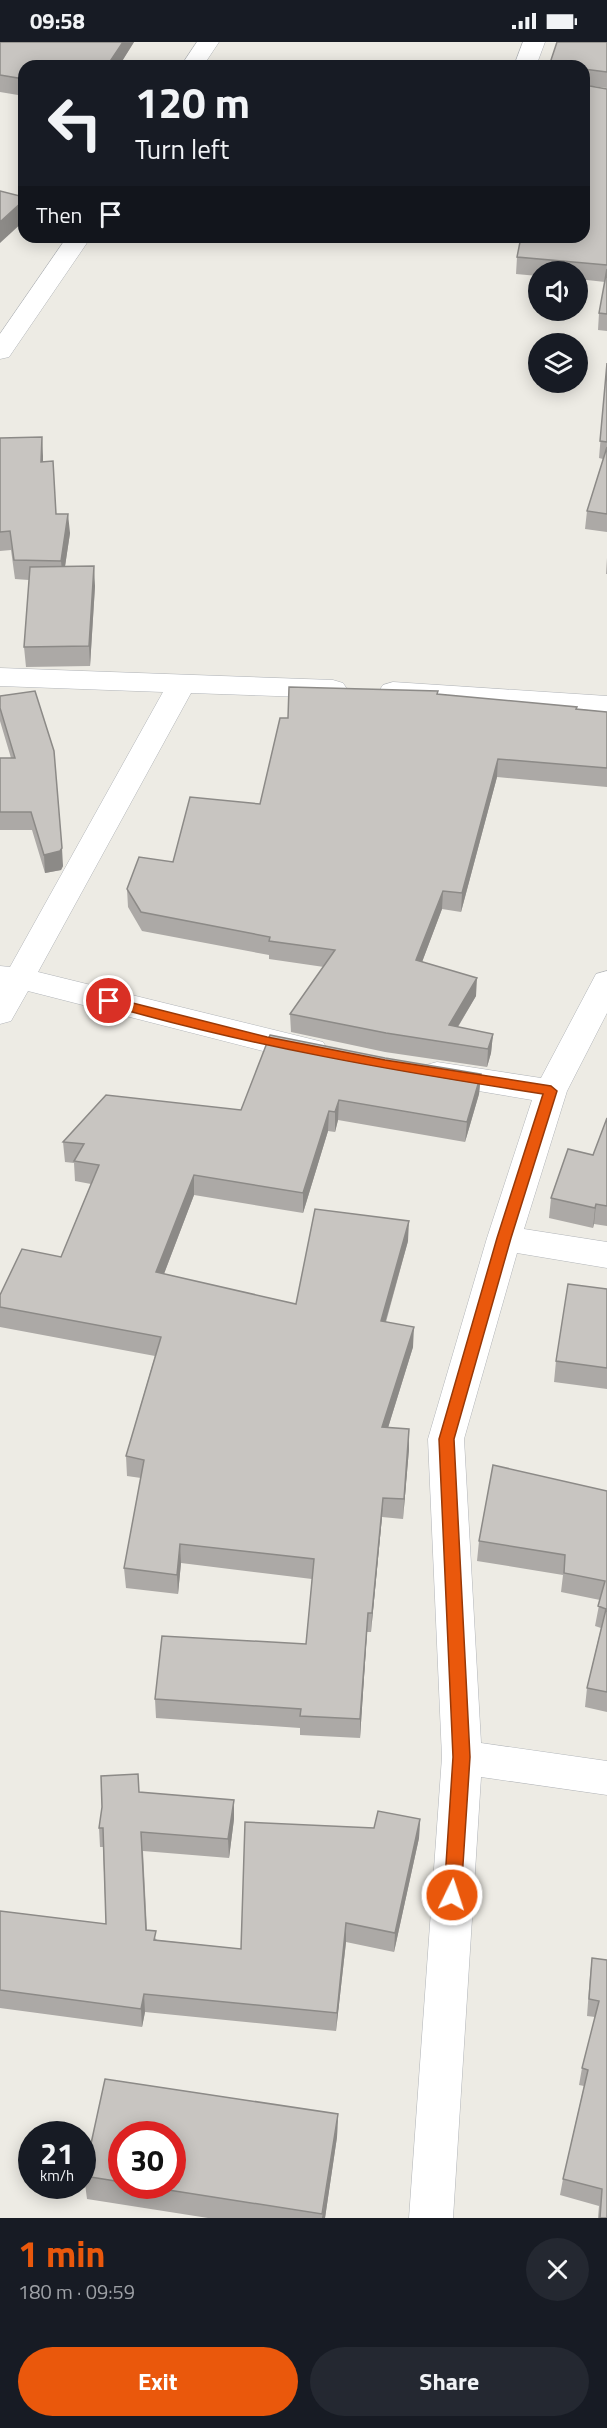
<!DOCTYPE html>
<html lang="en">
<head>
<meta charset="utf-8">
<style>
	:root { --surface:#171b24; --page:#242831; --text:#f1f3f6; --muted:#9ea1a6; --accent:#ea580c }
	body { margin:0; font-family:"Titillium Web",sans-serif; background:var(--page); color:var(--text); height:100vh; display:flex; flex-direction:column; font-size:22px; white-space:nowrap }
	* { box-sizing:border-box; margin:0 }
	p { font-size:20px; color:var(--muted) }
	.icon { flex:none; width:33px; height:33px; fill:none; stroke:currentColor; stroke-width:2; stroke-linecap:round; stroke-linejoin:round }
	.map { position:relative; height:2176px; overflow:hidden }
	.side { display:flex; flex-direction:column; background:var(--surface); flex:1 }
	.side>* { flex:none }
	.top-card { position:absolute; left:18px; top:18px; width:572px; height:183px; border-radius:18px; box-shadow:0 3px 15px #0003; background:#171b24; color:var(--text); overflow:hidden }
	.tools { position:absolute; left:528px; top:219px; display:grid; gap:12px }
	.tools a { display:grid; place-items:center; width:60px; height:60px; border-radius:50%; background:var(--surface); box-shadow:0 3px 15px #0003; font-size:30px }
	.speed { position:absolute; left:18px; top:2079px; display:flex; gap:12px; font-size:30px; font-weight:700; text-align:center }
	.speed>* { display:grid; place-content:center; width:78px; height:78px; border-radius:50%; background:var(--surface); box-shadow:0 3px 15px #0003; line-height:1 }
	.speed small { font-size:15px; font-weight:400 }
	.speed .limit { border:9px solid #d22; background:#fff; color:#111 }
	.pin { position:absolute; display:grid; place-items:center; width:51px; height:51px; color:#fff; margin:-26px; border:3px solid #fff; border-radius:50%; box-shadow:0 2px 6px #0007 }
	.me { position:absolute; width:66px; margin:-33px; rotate:4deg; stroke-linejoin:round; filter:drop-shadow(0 0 4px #0008) }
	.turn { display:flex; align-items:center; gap:21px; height:126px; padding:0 18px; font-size:27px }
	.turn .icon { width:78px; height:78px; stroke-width:2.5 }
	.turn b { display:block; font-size:42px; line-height:51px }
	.then { display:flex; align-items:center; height:57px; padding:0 18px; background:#0003; gap:12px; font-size:22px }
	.round { display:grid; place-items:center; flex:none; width:63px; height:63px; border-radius:32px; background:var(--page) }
	.summary { display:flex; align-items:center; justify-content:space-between; height:102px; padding:0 18px }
	h1 { font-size:36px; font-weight:700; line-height:45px; color:var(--accent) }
	.cta { display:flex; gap:12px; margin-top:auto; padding:12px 18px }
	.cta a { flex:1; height:69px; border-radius:36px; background:var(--accent); color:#fff; font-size:24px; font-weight:700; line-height:69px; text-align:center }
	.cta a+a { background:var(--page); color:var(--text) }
	.status { display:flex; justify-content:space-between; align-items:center; height:42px; padding:0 30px; background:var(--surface); direction:ltr }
	.status svg { height:16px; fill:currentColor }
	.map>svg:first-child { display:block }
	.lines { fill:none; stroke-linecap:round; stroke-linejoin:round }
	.street-casing { stroke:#b1b4b8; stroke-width:1 }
	.street { fill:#fff; fill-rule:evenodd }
	.wall { fill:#aca9a6; fill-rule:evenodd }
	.shaded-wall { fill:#8c8a87 }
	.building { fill:#c8c5c1; stroke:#8c8a87; stroke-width:1.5 }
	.route { fill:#ea580c; stroke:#983908; stroke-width:1.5 }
</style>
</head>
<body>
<div class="status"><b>09:58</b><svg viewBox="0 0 49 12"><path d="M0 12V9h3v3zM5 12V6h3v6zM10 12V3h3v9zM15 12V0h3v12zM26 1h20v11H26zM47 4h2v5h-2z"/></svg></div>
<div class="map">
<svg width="607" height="2176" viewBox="0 0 607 2176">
	<rect width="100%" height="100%" fill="#edebe4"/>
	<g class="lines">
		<g class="street-casing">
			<path id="street" d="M197,0H219L203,24H181Z
				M523,0H545L536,24H514Z
				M67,195H91L9,315L0,317V292Z
				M0,626L333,638L343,641L347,647L343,653L333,656L191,651L38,930L323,1000L328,1008L323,1016L312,1019L267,1010L28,949L11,979L0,982V924L10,925L163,650L0,644Z
				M393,640L607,654V672L393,658L383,655L379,649L383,643Z
				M607,929V971L567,1049L524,1187L607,1200V1226L517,1211L464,1397L481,1701L607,1719V1753L481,1735L453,2176H409L442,1715L428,1397L487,1196L532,1058L437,1042L426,1039L421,1031L426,1023L437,1020L541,1036L596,932Z"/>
		</g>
		<use href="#street" class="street"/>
	</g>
	<path class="wall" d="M0,0H134L119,24H24V54L0,50Z
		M607,0V46L584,43L607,47V289L598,288L599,271L605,240L578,237V230H538V234L516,232L517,215L584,24Z
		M607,321V490L585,487L587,469L603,417L599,416Z
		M0,396L43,414V420L56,472L70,491L65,524L95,544L90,624L26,625L24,605L29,538L15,537L11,508L0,509Z
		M607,516V532H606Z
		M438,652L607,670V745L497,735L461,870L442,867L422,920L476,954L458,985L493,992L491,1011L487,1025L385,1010L291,990L290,972L324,925L269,917V913L142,889L128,865L127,847L173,820L260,762L288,676Z
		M0,654L63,824L61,828L45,831L32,788H0V716H11L0,679Z
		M385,1016L481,1032L479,1052L465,1100L338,1078L335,1090L328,1089L303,1171L194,1153L164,1232L296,1262L408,1199L386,1280L413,1305L388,1386L409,1407L403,1477L382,1475L371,1590H367L360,1696L300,1693V1686L156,1676L155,1657L306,1602L312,1537L181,1521L178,1552L126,1546L124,1526L141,1436L127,1434L126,1414L155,1314L0,1285V1253L61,1215L91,1142L75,1139L74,1121L65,1120L63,1100L241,1068Z
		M607,1076V1184L594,1182L593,1186L549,1176L551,1156L593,1113Z
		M607,1247V1347L554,1340L556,1319Z
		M607,1449V1670L585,1665L587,1646L601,1586L595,1584L600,1558L561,1550L563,1533L477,1519L479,1499Z
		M139,1750L234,1777L229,1816L143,1809L147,1888L157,1898L241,1907L374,1786L420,1777L419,1796L394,1910L346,1900L336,1989L145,1970L142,1985L0,1966V1869L106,1882L103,1805H100L99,1786Z
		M592,1916L607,1918V2176H598L599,2164L560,2153L563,2137L584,2044L579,2043L582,2026L595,1975L587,1974L590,1933Z
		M105,2037L338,2072L337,2095L325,2176H208L87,2157L84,2134ZM122,2092H172V2144H122Z"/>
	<path class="shaded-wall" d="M123,0H134L119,24H107Z
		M24,158V179L0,201V180Z
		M42,395L43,414V439L41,420Z
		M68,472L70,491L63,538L61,519Z
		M94,524L95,544L90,624L89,604Z
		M498,717L497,735L461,870L462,851Z
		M62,806L63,824L61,828L45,831L44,813Z
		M443,849L442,867L416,936V918Z
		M477,936L476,954L448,1001L449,983Z
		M493,992L491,1011L487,1025L488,1007Z
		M481,1032L479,1052L465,1100L467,1080Z
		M339,1058L338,1078L335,1090V1070Z
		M329,1069L328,1089L303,1171V1151Z
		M194,1133V1153L157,1250L156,1230Z
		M596,1162L594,1182L593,1186L595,1166Z
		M409,1179L408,1199L380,1299L381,1279Z
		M414,1285L413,1305L382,1405V1385Z
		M409,1387V1407L403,1477L404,1457Z
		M383,1456L382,1475L371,1590L372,1571Z
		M180,1502L181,1521L178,1552L177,1533Z
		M368,1571L367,1590L360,1696V1677Z
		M234,1758V1777L229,1816L228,1797Z
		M420,1777L419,1796L394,1910L395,1891Z
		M346,1881V1900L336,1989L337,1971Z
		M144,1952L145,1970L142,1985L141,1967Z
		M338,2072L337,2095L325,2176H322Z"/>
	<path class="building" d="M0,0H123L107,24H24V37L0,33Z
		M557,0H607V30L584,27V38V24H549Z
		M584,43L607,47V223L517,215L521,195H584Z
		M0,149L24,155V158L0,180Z
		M607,227V272L599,271Z
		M607,321V400L600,399Z
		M42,395L41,420L53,419L56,472H68L61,519L14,518L10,489L0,490V396Z
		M607,405V472L587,469Z
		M94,524L89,604L24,605L30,525Z
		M289,645L438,649L437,652L577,665L576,667L607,670V726L498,717L462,851L443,849L416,918L477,936L449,983L493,992L488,1007L386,991L290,972L335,908L269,899L270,895L141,870L127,847L139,815L173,820L190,755L260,762L280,676H288Z
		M35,649L54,709L62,806L60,809L44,813L31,770H0V716H15L0,666V654Z
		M270,993L385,1016L481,1032L467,1080L339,1058L335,1070L329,1069L303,1151L194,1133L156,1230L296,1262L315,1167L409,1179L381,1279L414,1285L382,1385L409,1387L404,1457L383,1456L372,1571H368L360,1677L300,1674L301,1667L155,1657L162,1594L306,1602L314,1517L180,1502L177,1533L124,1526L144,1418L126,1414L161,1295L0,1265V1253L22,1207L61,1215L99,1123L74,1119L84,1102L63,1100L106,1053L241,1068Z
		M607,1076V1164L596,1162L595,1166L551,1156L568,1107L593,1113Z
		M568,1242L607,1247V1326L556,1319Z
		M493,1423L607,1449V1650L587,1646L606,1567L598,1564L605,1539L564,1531L565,1513L479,1499Z
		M138,1732L139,1750L234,1758L228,1797L141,1790L146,1888L156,1889L154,1898L241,1907L245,1780L374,1786L378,1769L420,1777L395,1891L346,1881L337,1971L144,1952L141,1967L0,1948V1869L106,1882L103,1786H99L102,1765L101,1734Z
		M592,1916L607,1918V2176H600L602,2147L563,2137L588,2028L582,2026L599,1959L589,1957Z
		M105,2037L338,2072L322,2172L143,2144H172V2092H122V2140L84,2134Z"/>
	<path class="route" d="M109,955L267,995L385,1018L551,1044L557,1049L511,1196L454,1397L470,1715L461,1853L458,1858L452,1861L446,1858L444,1853L453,1715L439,1397L497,1196L543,1052C395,1029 248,1004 104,962L103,959Z"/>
</svg>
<div class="tools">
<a><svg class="icon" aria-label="sound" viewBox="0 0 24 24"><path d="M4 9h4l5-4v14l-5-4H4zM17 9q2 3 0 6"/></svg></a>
<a><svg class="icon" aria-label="layers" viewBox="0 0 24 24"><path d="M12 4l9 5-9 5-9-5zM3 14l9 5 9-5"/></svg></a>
</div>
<div class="speed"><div>21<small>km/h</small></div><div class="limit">30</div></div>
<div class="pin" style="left:109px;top:959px;background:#d93025"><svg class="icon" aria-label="arrive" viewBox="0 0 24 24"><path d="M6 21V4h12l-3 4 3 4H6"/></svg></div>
<svg class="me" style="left:452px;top:1853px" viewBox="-20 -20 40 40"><circle r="17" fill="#ea580c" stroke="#fff" stroke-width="3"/><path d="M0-11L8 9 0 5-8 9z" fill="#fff"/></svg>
<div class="top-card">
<div class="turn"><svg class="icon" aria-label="left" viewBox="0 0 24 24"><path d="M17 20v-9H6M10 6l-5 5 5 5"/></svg><div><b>120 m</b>Turn left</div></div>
<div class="then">Then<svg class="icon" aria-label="arrive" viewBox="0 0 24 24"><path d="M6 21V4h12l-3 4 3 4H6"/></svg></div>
</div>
</div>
<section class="side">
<div class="summary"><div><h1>1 min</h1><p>180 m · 09:59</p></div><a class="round"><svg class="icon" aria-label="close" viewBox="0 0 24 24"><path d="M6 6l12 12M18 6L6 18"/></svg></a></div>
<div class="cta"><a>Exit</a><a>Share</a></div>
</section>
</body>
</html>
